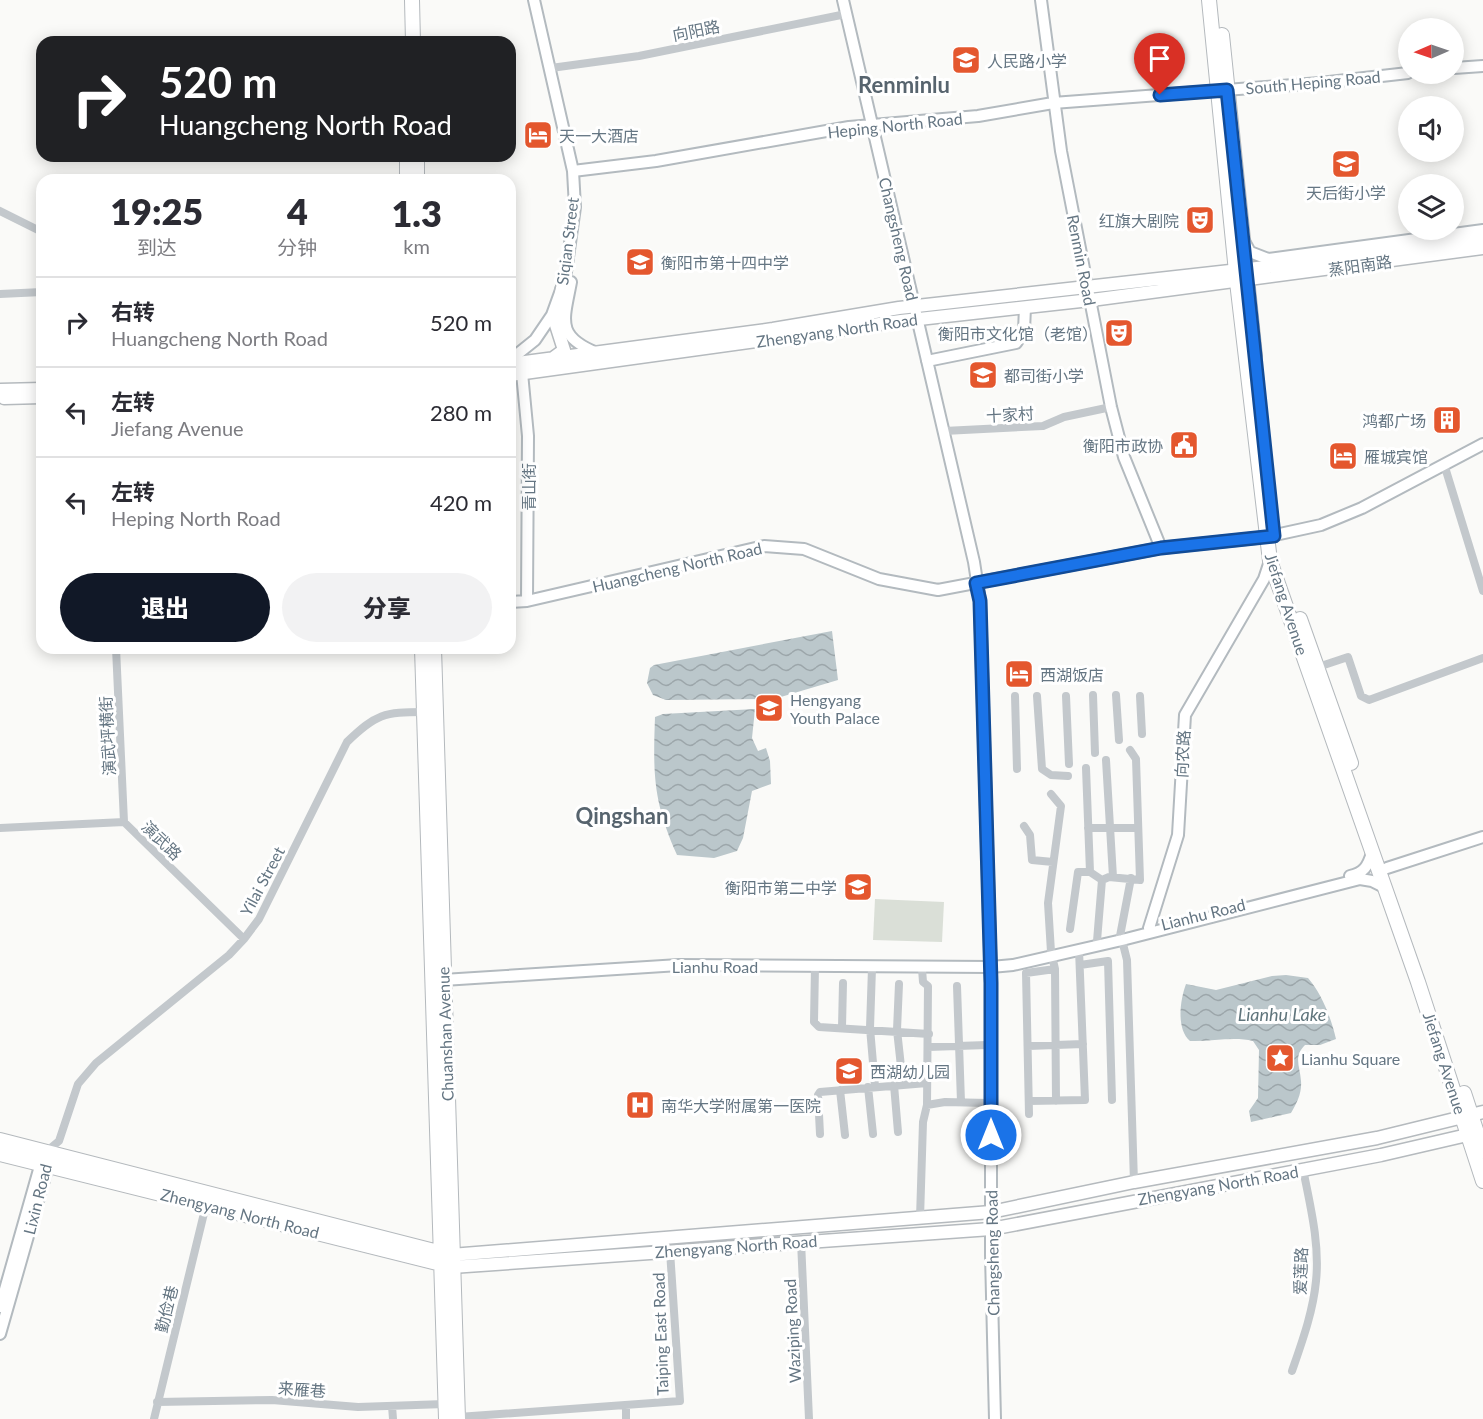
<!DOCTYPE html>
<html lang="zh">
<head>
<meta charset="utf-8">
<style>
	:root { --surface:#fff; --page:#f2f2f3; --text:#2b2b33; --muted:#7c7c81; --line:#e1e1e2; --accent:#111827 }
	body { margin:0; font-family:Lato,"Noto Sans SC",sans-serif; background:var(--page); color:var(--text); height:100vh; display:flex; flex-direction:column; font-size:22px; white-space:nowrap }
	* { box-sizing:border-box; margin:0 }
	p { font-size:20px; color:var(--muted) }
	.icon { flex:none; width:33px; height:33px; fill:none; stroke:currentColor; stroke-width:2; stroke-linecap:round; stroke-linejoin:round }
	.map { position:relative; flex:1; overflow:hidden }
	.drawer { position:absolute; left:36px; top:174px; width:480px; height:480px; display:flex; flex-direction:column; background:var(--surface); border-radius:18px; box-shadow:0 3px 15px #0003 }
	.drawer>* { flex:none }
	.hud { position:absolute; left:36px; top:36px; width:480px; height:126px; border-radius:18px; box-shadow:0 3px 15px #0003; background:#202124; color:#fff; overflow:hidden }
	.needle { width:39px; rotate:268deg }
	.tools { position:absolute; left:1398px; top:18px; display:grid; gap:12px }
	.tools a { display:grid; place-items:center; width:66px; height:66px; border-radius:50%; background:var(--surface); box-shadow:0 3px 15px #0003; font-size:30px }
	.pin { position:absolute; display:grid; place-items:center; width:51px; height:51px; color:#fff; margin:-62px -26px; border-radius:50% 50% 50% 0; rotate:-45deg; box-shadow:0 0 6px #0007 }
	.pin .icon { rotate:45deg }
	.me { position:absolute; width:66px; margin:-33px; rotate:0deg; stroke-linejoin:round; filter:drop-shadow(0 0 4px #0008) }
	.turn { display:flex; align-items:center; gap:21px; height:126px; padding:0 24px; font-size:27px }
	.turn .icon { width:78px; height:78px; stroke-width:2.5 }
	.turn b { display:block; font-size:42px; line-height:51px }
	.eta { display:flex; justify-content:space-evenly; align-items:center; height:102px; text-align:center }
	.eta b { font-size:36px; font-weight:800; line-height:42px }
	.cta { display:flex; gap:12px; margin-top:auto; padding:12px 24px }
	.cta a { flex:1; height:69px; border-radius:36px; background:var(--accent); color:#fff; font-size:24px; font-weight:800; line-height:69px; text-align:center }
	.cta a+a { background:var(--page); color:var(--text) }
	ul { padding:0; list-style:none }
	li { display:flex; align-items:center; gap:18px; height:90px; padding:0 24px; border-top:2px solid var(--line) }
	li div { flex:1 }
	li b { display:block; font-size:22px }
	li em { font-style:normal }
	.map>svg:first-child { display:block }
	.park { fill:#dadfd7 }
	.water { fill:url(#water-waves) }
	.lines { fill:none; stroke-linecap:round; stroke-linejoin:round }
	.secondary-casing { stroke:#b3babf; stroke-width:14 }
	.primary-casing { stroke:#b5babe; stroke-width:15 }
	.highway-casing { stroke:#b4b9bd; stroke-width:16 }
	.street { stroke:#c3c8cc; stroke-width:8 }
	.secondary { stroke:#fff; stroke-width:10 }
	.primary { stroke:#fff; stroke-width:12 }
	.highway { stroke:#fff; stroke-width:14 }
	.route-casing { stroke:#114b97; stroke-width:15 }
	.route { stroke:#1a73e8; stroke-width:10 }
	.labels { text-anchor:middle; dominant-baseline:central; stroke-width:6; stroke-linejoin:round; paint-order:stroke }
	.street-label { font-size:16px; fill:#657683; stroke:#fff }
	.poi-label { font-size:16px; fill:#657683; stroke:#fff; text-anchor:start }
	.water-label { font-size:18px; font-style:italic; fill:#60757c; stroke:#fff }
	.district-label { font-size:22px; font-weight:bold; fill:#57646e; stroke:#fff }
</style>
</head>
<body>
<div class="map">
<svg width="1483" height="1419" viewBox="0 0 1483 1419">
	<defs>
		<pattern id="water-waves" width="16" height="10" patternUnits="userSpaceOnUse" patternTransform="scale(1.5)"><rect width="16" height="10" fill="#bbc7cb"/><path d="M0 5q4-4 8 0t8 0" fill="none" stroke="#9ca6aa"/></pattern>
	</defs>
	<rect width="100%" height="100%" fill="#fafaf8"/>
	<path class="park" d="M875,899L944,902L942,942L873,940Z"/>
	<path class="water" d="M832,631L838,680L774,699L666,700L653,695L647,683L650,668L654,665Z
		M755,709L752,738L758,751L766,748L770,761L771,784L752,791L743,838L737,851L714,858L677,855C653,801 653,775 655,717L663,714Z
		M1286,975L1308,978C1322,994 1331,1018 1336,1039L1320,1045H1305C1293,1057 1300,1066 1301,1081C1302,1093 1297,1103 1291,1113L1251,1122L1249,1111L1258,1098L1259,1050L1253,1041C1233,1036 1211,1042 1190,1041C1176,1029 1180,1000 1186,984L1216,990L1272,976Z"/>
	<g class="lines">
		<g class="secondary-casing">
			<path id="secondary" d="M843,0L974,562L980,601L991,983V1255L995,1419
				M1041,0L1061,151L1111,407L1124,457L1161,548
				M1454,68L1483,66
				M573,171L656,161L849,127L978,116L1053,103L1320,83L1408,73
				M1244,241L1250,252L1268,259L1483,230
				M571,282C564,320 555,336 597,353
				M510,360L535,340L552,315L565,279L575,207L573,171L534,0
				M927,361L1016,343L1024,331L1025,307
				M522,373L528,436L527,601
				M510,602L527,601L764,546L804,549L879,579L938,590L1161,548L1266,537L1321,525L1362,508L1483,444
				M1387,868L1483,837
				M1350,876C1364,873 1368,866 1372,853
				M1149,928L1178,835L1185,715L1264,579L1270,561
				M443,980L679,965L991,967L1013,965L1122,940L1360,879L1372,881L1384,887
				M0,1307L42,1159
				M0,1334L48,1166V1158"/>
		</g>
		<g class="primary-casing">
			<path id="primary" d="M553,358L564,350L556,325L562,288
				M510,364L773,329L899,308L1319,261L1483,239
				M510,375L901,321L1099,299L1483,248
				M0,390L42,389
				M4,398L42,397
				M451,1255L991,1212L1134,1182L1377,1138L1483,1112
				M452,1267L991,1229L1381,1155L1476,1133"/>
		</g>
		<g class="highway-casing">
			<path id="highway" d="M412,0L413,42
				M1209,0L1237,282L1270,561L1418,982L1483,1181
				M1222,35L1255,356
				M407,156V180
				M417,156V180
				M1300,619L1351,763
				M422,648L446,1419
				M434,648L458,1419
				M1464,1093L1483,1151
				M0,1140L446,1254
				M0,1154L449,1266"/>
		</g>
		<path class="street" d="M551,68L639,56L846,14
			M0,211L42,232
			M0,294L42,292
			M944,431L1043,426L1064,417L1111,407
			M1444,464L1483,591
			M116,648L124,822
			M1318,667L1348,657L1361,696L1369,700L1483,658
			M1093,695L1095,753
			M1116,695L1119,740
			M1015,696L1017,769
			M1037,696L1042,769L1051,775L1068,776
			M1066,696L1069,764
			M1140,696L1142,734
			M1106,760L1113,877
			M1086,768L1090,872
			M1024,826L1030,835L1032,860L1053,862
			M0,828L124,822L244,939
			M1088,828H1138
			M1070,929L1078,872H1090L1102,880L1109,877L1140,880L1136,759L1130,750
			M1120,936L1131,878
			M1122,940L1127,960L1134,1182
			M1097,941L1102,880
			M1051,952L1048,903L1061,806L1051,794
			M1052,956L1055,969L1056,1101
			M1080,965L1108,961L1112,1100
			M815,967L814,1022L819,1027L929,1034
			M872,968L870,1028L875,1086
			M899,984L897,1030L903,1085
			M957,986L961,1102
			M842,1027L843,983
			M1028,1046L1083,1044
			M928,1047L987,1045
			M894,1085L898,1132
			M868,1087L873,1134
			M840,1090L845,1135
			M1029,1101L1085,1100L1079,950
			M927,1105L945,1102L987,1103
			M1029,1114L1026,973L1055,969
			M820,1134L818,1095L820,1092L927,1083
			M47,1151L59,1141L78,1084L96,1063L229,955L244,939L259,919L347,742C376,714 384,712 424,712
			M920,1218L923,1122L927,1105L928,986L923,982L922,969
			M801,1241L809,1419
			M1292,1371C1302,1342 1313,1312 1316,1281C1320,1244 1310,1205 1303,1169
			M157,1402L272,1400L358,1407L445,1404
			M392,1406L393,1419
			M626,1406V1419
			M458,1417L680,1401L670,1251
			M154,1419L206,1205"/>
		<use href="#secondary" class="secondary"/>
		<use href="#primary" class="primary"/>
		<use href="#highway" class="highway"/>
	</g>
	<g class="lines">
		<g class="route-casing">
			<path id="route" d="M991,1135V983L980,601L976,583L1161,548L1274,536L1227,90L1160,95"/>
		</g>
		<use href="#route" class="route"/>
	</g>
	<defs>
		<g id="school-square" transform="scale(1.5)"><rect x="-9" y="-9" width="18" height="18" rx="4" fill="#e4572e" stroke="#fff"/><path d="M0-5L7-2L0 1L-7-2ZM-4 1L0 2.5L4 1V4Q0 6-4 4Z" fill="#fff"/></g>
		<g id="hotel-square" transform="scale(1.5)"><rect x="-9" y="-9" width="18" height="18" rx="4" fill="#e4572e" stroke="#fff"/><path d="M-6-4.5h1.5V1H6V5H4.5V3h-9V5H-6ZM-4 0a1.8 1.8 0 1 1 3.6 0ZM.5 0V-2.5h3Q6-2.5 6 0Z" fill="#fff"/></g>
		<g id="theatre-square" transform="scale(1.5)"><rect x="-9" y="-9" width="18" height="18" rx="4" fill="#e4572e" stroke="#fff"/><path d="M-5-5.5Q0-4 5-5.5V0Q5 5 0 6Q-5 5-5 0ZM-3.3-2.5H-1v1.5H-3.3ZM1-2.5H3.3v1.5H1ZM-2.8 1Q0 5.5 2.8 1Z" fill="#fff"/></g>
		<g id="building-square" transform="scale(1.5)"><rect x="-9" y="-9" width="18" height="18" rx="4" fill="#e4572e" stroke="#fff"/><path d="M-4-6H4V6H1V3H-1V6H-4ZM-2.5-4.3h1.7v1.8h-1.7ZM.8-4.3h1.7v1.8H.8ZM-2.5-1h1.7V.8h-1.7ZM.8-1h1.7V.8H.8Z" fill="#fff"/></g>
		<g id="civic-square" transform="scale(1.5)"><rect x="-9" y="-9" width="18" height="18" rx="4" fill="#e4572e" stroke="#fff"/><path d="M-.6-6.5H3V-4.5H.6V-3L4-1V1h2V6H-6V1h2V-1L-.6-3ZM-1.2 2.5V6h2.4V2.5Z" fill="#fff"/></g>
		<g id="sight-square" transform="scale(1.5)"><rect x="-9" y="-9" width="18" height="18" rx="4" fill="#e4572e" stroke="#fff"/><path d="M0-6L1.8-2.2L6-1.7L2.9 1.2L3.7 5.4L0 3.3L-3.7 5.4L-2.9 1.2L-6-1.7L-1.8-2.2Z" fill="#fff"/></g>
		<g id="hospital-square" transform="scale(1.5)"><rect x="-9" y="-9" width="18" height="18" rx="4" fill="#e4572e" stroke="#fff"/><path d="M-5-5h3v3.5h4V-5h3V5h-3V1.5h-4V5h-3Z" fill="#fff"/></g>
	</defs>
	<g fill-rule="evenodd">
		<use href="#school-square" x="966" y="60"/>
		<use href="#hotel-square" x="538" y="135"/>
		<use href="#school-square" x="1346" y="164"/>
		<use href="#theatre-square" x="1200" y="220"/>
		<use href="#school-square" x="640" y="262"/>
		<use href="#theatre-square" x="1119" y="333"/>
		<use href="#school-square" x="983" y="375"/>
		<use href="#building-square" x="1447" y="420"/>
		<use href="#civic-square" x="1184" y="445"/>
		<use href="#hotel-square" x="1343" y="456"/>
		<use href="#hotel-square" x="1019" y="674"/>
		<use href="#school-square" x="769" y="708"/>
		<use href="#school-square" x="858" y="887"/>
		<use href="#sight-square" x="1280" y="1058"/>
		<use href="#school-square" x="849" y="1071"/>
		<use href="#hospital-square" x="640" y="1105"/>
	</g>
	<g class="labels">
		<g class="street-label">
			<text transform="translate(696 30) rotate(-11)">向阳路</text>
			<text transform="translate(1313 82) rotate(-5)">South Heping Road</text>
			<text transform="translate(895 125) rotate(-6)">Heping North Road</text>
			<text transform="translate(899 239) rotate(77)">Changsheng Road</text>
			<text transform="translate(567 241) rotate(-83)">Siqian Street</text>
			<text transform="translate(1082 260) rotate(79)">Renmin Road</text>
			<text transform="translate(1360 265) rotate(-8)">蒸阳南路</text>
			<text transform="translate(837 330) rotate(-8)">Zhengyang North Road</text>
			<text transform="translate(1010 414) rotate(-3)">十家村</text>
			<text transform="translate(528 487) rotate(-90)">青山街</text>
			<text transform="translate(677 567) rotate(-13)">Huangcheng North Road</text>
			<text transform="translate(1287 604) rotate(72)">Jiefang Avenue</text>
			<text transform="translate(107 736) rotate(-93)">演武坪横街</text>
			<text transform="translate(1182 754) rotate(-87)">向农路</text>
			<text transform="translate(162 840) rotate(44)">演武路</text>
			<text transform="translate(262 881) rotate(-62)">Yilai Street</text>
			<text transform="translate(1203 914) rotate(-14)">Lianhu Road</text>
			<text x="715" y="966">Lianhu Road</text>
			<text transform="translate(445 1034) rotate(-92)">Chuanshan Avenue</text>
			<text transform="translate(1445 1063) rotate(72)">Jiefang Avenue</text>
			<text transform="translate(1218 1185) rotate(-10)">Zhengyang North Road</text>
			<text transform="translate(37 1199) rotate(-76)">Lixin Road</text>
			<text transform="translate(240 1213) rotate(14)">Zhengyang North Road</text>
			<text transform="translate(736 1246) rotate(-4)">Zhengyang North Road</text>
			<text transform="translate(992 1253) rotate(-91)">Changsheng Road</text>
			<text transform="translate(1300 1271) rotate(-88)">爱莲路</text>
			<text transform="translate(166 1309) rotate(-76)">勤俭巷</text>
			<text transform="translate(792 1331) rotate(-93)">Waziping Road</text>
			<text transform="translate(660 1334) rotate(-92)">Taiping East Road</text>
			<text transform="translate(302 1389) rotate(4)">来雁巷</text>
		</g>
		<g class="poi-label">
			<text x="987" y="60">人民路小学</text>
			<text x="559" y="135">天一大酒店</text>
			<text x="1346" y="192" text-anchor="middle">天后街小学</text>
			<text x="1179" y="220" text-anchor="end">红旗大剧院</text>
			<text x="661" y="262">衡阳市第十四中学</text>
			<text x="1098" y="333" text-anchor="end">衡阳市文化馆（老馆）</text>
			<text x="1004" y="375">都司街小学</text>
			<text x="1426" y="420" text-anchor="end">鸿都广场</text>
			<text x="1163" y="445" text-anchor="end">衡阳市政协</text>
			<text x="1364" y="456">雁城宾馆</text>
			<text x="1040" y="674">西湖饭店</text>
			<text x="790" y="699">Hengyang<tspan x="790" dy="18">Youth Palace</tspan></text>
			<text x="837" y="887" text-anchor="end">衡阳市第二中学</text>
			<text x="1301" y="1058">Lianhu Square</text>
			<text x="870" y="1071">西湖幼儿园</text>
			<text x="661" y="1105">南华大学附属第一医院</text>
		</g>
		<g class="water-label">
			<text x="1282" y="1014">Lianhu Lake</text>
		</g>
		<g class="district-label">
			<text x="904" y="84">Renminlu</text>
			<text x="622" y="815">Qingshan</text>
		</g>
	</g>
</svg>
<div class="tools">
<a><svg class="needle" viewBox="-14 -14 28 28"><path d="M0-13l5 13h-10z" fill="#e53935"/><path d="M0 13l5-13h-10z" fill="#7c7c81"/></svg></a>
<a><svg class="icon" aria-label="sound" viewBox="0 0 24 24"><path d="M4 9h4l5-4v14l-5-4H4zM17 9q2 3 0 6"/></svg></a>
<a><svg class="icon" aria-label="layers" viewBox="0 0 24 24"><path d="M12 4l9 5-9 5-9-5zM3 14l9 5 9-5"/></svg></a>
</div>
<div class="pin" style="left:1160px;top:95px;background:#d93025"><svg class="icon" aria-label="arrive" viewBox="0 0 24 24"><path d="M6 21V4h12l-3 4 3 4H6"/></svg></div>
<svg class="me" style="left:991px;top:1135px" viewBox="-20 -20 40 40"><circle r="17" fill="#1a73e8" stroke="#fff" stroke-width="3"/><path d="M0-11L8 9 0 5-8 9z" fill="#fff"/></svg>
<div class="hud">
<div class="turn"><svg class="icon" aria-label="right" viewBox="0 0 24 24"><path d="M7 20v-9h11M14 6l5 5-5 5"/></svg><div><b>520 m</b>Huangcheng North Road</div></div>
</div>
<section class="drawer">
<div class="eta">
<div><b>19:25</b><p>到达</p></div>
<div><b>4</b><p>分钟</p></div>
<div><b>1.3</b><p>km</p></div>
</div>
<ul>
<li><svg class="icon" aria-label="right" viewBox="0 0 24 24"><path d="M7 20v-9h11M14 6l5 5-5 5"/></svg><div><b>右转</b><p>Huangcheng North Road</p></div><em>520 m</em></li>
<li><svg class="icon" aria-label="left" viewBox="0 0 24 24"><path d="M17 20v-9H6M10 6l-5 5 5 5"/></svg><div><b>左转</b><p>Jiefang Avenue</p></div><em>280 m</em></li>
<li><svg class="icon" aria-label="left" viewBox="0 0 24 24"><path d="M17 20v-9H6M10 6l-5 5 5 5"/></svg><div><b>左转</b><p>Heping North Road</p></div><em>420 m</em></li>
</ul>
<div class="cta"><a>退出</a><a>分享</a></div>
</section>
</div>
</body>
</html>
